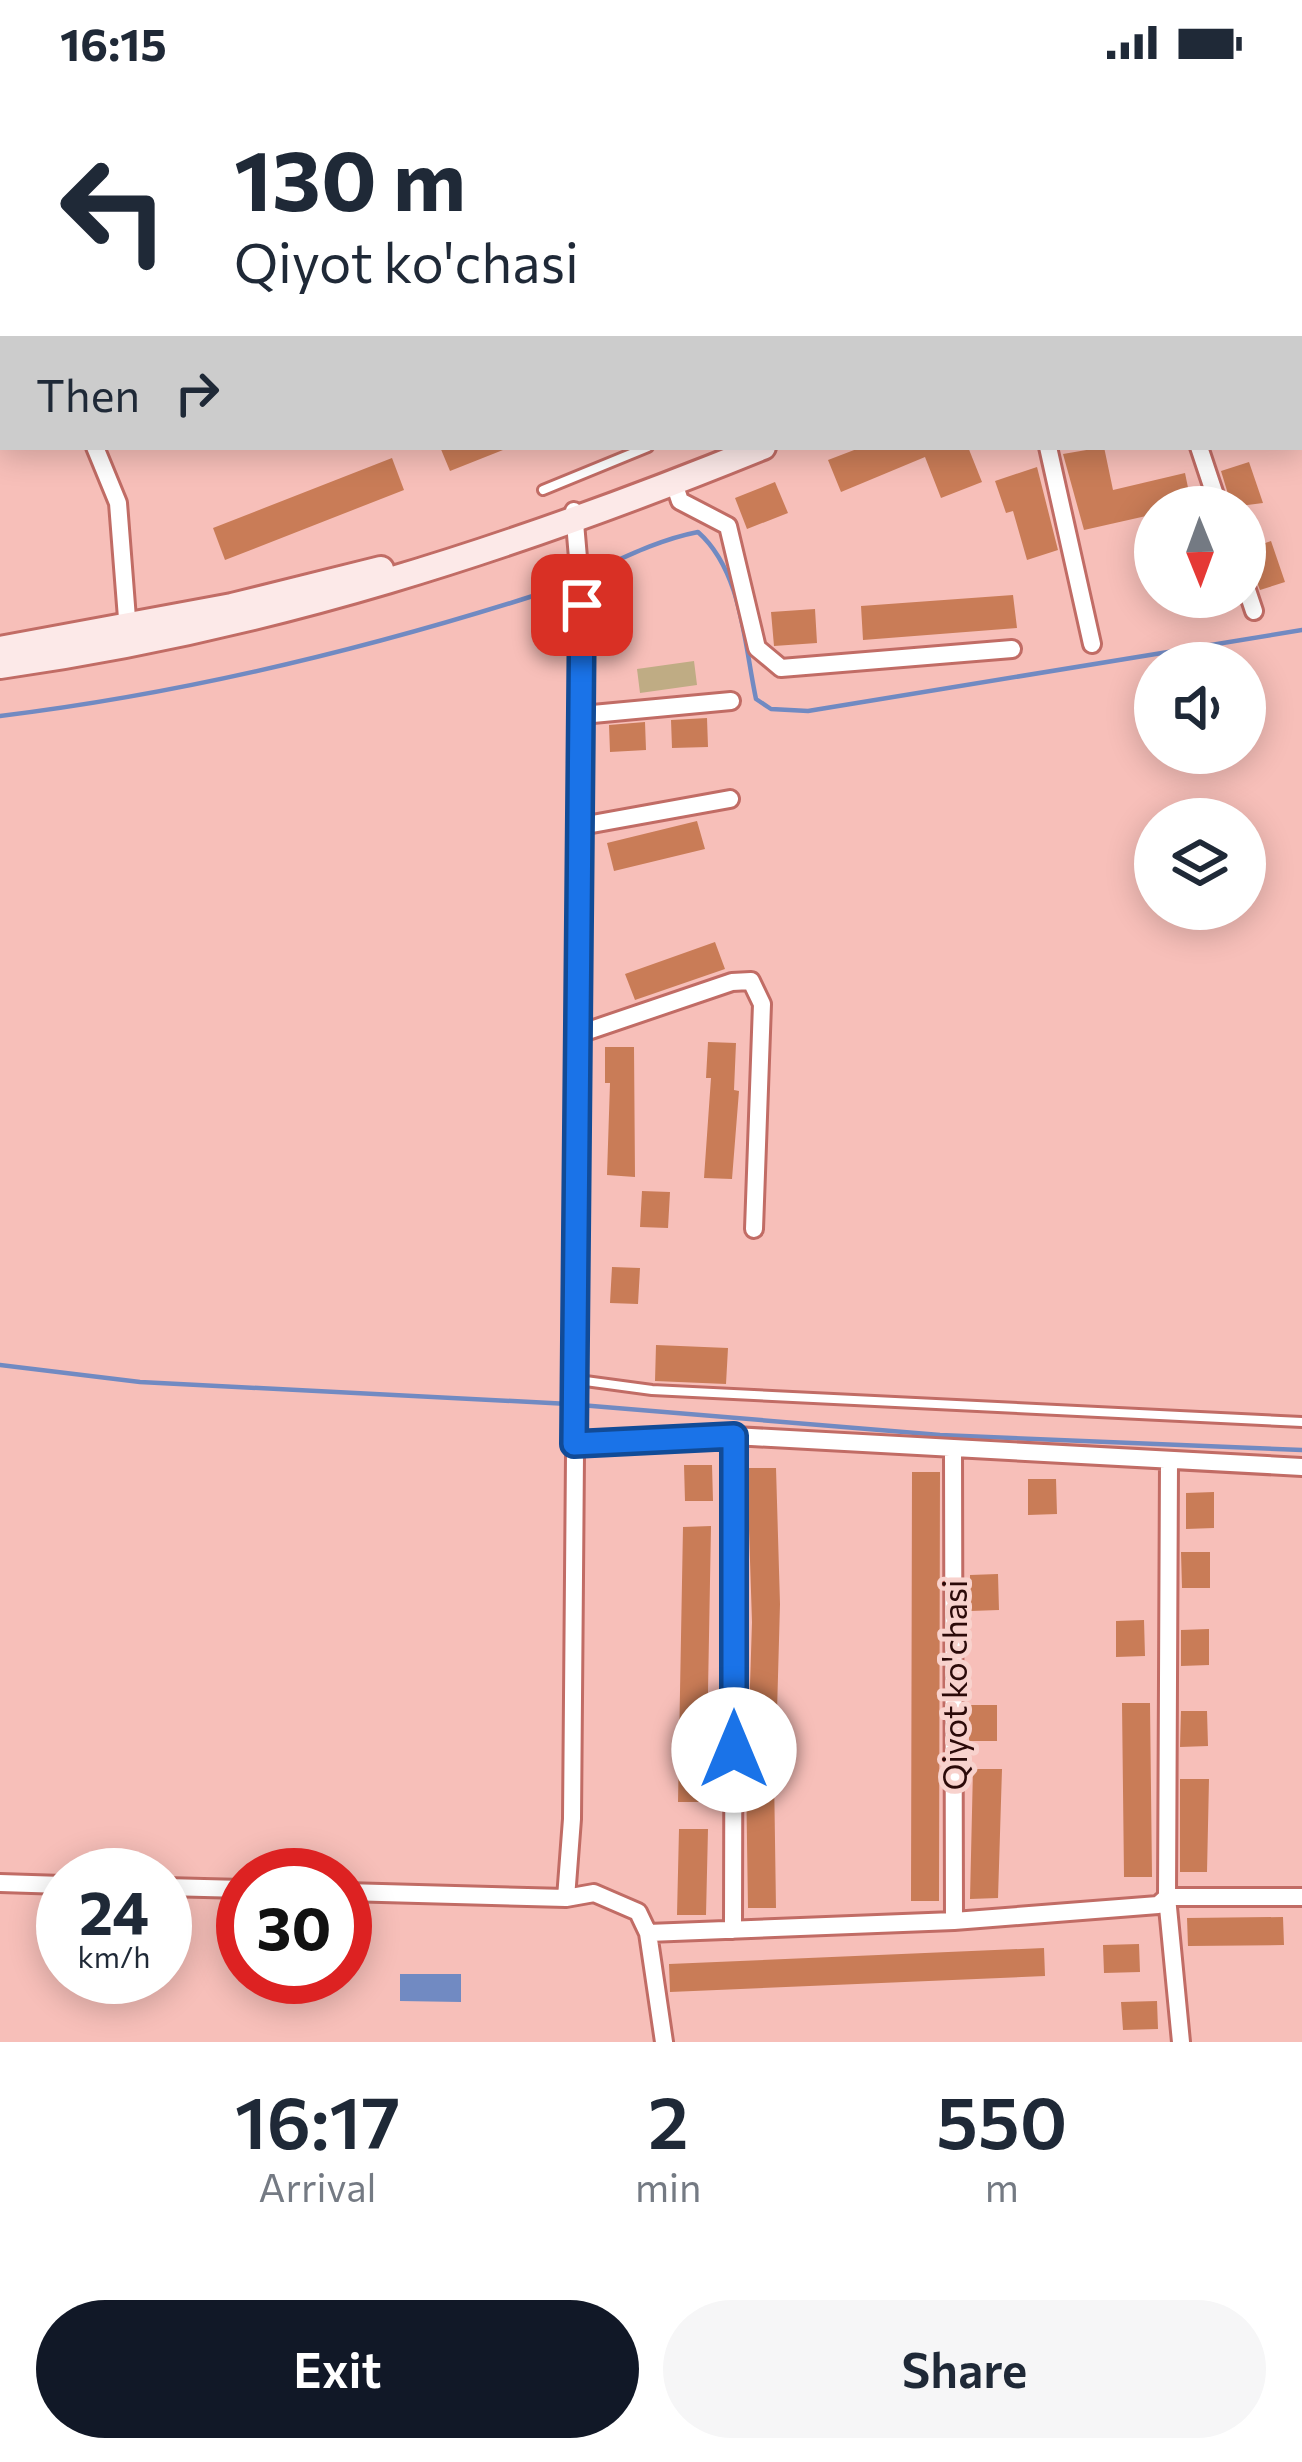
<!DOCTYPE html>
<html lang="en">
<head>
<meta charset="utf-8">
<style>
	:root { --surface:#fff; --page:#f6f6f7; --text:#1f2937; --muted:#747a83; --accent:#111827 }
	body { margin:0; font-family:Commissioner,sans-serif; background:var(--page); color:var(--text); height:100vh; display:flex; flex-direction:column; font-size:45px; white-space:nowrap }
	* { box-sizing:border-box; margin:0 }
	p { font-size:39px; color:var(--muted) }
	.icon { flex:none; width:66px; height:66px; fill:none; stroke:currentColor; stroke-width:2; stroke-linecap:round; stroke-linejoin:round }
	.map { position:relative; height:1958px; overflow:hidden }
	.sheet { display:flex; flex-direction:column; background:var(--surface); flex:1 }
	.sheet>* { flex:none }
	.guide { position:absolute; left:0px; top:0px; width:1302px; height:366px; box-shadow:0 6px 30px #0003; background:#fff; color:var(--text); overflow:hidden }
	.needle { width:78px; rotate:179deg }
	.tools { position:absolute; left:1134px; top:402px; display:grid; gap:24px }
	.tools a { display:grid; place-items:center; width:132px; height:132px; border-radius:50%; background:var(--surface); box-shadow:0 6px 30px #0003; font-size:60px }
	.speed { position:absolute; left:36px; top:1764px; display:flex; gap:24px; font-size:60px; font-weight:700; text-align:center }
	.speed>* { display:grid; place-content:center; width:156px; height:156px; border-radius:50%; background:var(--surface); box-shadow:0 6px 30px #0003; line-height:1 }
	.speed small { font-size:30px; font-weight:400 }
	.speed .limit { border:18px solid #d22; background:#fff; color:#111 }
	.pin { position:absolute; display:grid; place-items:center; width:102px; height:102px; color:#fff; margin:-51px; border-radius:24px; box-shadow:0 6px 18px #0006 }
	.me { position:absolute; width:132px; margin:-66px; rotate:0deg; stroke-linejoin:round; filter:drop-shadow(0 0 9px #0008) }
	.turn { display:flex; align-items:center; gap:42px; height:252px; padding:0 36px; font-size:54px }
	.turn .icon { width:156px; height:156px; stroke-width:2.5 }
	.turn b { display:block; font-size:84px; line-height:102px }
	.then { display:flex; align-items:center; height:114px; padding:0 36px; background:#0003; gap:24px; font-size:45px }
	.eta { display:flex; justify-content:space-evenly; align-items:center; height:204px; text-align:center }
	.eta b { font-size:72px; font-weight:600; line-height:84px }
	.primary-button { display:flex; gap:24px; margin-top:auto; padding:24px 36px }
	.primary-button a { flex:1; height:138px; border-radius:72px; background:var(--accent); color:#fff; font-size:48px; font-weight:600; line-height:138px; text-align:center }
	.primary-button a+a { background:var(--page); color:var(--text) }
	.status { display:flex; justify-content:space-between; align-items:center; height:84px; padding:0 60px; background:var(--surface); direction:ltr }
	.status svg { height:33px; fill:currentColor }
	.map>svg:first-child { display:block }
	.green { fill:#bfac84 }
	.water { fill:#718ac2 }
	.lines { fill:none; stroke-linecap:round; stroke-linejoin:round }
	.stream { stroke:#718ac2; stroke-width:4.5 }
	.building { fill:#c97c57 }
	.lane-casing { stroke:#c16c65; stroke-width:14 }
	.street-casing { stroke:#c16c65; stroke-width:22 }
	.secondary-casing { stroke:#c16c65; stroke-width:30 }
	.path { stroke:#a77874; stroke-width:3; stroke-dasharray:12 6; stroke-linecap:butt }
	.lane { stroke:#fff; stroke-width:8 }
	.street { stroke:#fff; stroke-width:16 }
	.secondary { stroke:#fce9e8; stroke-width:24 }
	.route-casing { stroke:#114b97; stroke-width:30 }
	.route { stroke:#1a73e8; stroke-width:21 }
	.labels { text-anchor:middle; dominant-baseline:central; stroke-width:10; stroke-linejoin:round; paint-order:stroke }
	.street-label { font-size:33px; fill:#2b0a09; stroke:#f8d2cd }
</style>
</head>
<body>
<div class="status"><b>16:15</b><svg viewBox="0 0 49 12"><path d="M0 12V9h3v3zM5 12V6h3v6zM10 12V3h3v9zM15 12V0h3v12zM26 1h20v11H26zM47 4h2v5h-2z"/></svg></div>
<div class="map">
<svg width="1302" height="1958" viewBox="0 0 1302 1958">
	<rect width="100%" height="100%" fill="#f7bfb9"/>
	<path class="green" d="M694,577L697,601L640,609L637,585Z"/>
	<path class="water" d="M400,1890H461V1918L400,1917Z"/>
	<g class="lines">
		<path class="stream" d="M0,632C180,610 363,566 536,511C591,493 641,459 698,448C742,487 744,559 756,615L771,625L808,627L1302,546
			M0,1281L140,1298L569,1320
			M580,1321L940,1351L1302,1366"/>
	</g>
	<path class="building" d="M440,363H508V364L450,387Z
		M862,363H968L982,398L941,414L925,373L841,408L828,376Z
		M1104,363L1113,406L1185,389L1192,423H1155V430L1084,446L1063,370Z
		M392,374L404,406L225,476L213,444Z
		M1249,378L1263,419L1232,423L1221,387Z
		M1037,383L1058,466L1027,476L1013,427L1006,429L995,397Z
		M775,398L788,429L747,445L735,414Z
		M1271,457L1285,498L1260,506L1254,491L1245,488V466Z
		M1013,511L1017,544L863,556L861,522Z
		M815,525L817,559L774,562L771,528Z
		M707,634L708,663L672,664L671,636Z
		M645,638L646,666L610,668L609,641Z
		M697,737L705,765L614,787L607,759Z
		M715,858L725,885L635,916L625,890Z
		M708,958L736,959L734,1006L739,1007L732,1095L704,1094L711,994H706Z
		M605,963H634L635,1093L607,1091L610,999H605Z
		M642,1107L670,1108L668,1144L640,1143Z
		M612,1183L640,1184L638,1220L610,1219Z
		M656,1261L728,1264L726,1300L655,1297Z
		M684,1381H712L713,1417H685Z
		M747,1384H776L780,1520L776,1664H748L752,1538Z
		M912,1388H940L939,1817H911Z
		M1028,1395H1056L1057,1430L1028,1431Z
		M1214,1408V1444L1186,1445V1409Z
		M711,1442L706,1718H678L683,1443Z
		M1181,1468H1210V1504H1182Z
		M998,1490L999,1526L970,1527V1491Z
		M1144,1536L1145,1572L1116,1573V1537Z
		M1209,1545V1581L1181,1582V1546Z
		M1122,1619H1150L1152,1793H1124Z
		M969,1621H997V1657H969Z
		M1181,1627H1207L1208,1662L1180,1663Z
		M973,1685H1002L998,1814L970,1815Z
		M746,1689H774L776,1824H748Z
		M1180,1695H1209L1207,1788H1180Z
		M679,1745H708L706,1831H677Z
		M1283,1833L1284,1861L1188,1862L1187,1834Z
		M1139,1860L1140,1888L1104,1889L1103,1861Z
		M1044,1864L1045,1892L670,1908L669,1880Z
		M1157,1917L1158,1945L1123,1946L1121,1918Z"/>
	<g class="lines">
		<g class="lane-casing">
			<path id="lane" d="M1299,93L1302,92
				M543,406L648,363
				M578,1296L652,1306L1302,1338"/>
		</g>
		<g class="street-casing">
			<path id="street" d="M874,0L875,3
				M372,3L373,0
				M525,3L527,0
				M0,148L3,155
				M1299,232L1302,241
				M95,363L118,419L128,547
				M1048,363L1092,560
				M1199,363L1219,423
				M674,399L680,417L728,442L757,564L781,584L1012,565
				M1245,500L1254,527
				M582,631L731,617
				M581,742L730,715
				M579,950L732,898L751,897L762,920L754,1145
				M574,1360L734,1352L1302,1383
				M953,1365L954,1837
				M0,1799L63,1801
				M165,1803L243,1805
				M345,1808L566,1814L594,1809L638,1828L648,1849L664,1958
				M566,1814L572,1735L582,521L574,427
				M733,1846L734,1352
				M648,1849L954,1837L1158,1821L1167,1813L1169,1379
				M1181,1958L1167,1813H1302"/>
		</g>
		<g class="secondary-casing">
			<path id="secondary" d="M1299,145L1302,144
				M0,565L232,522L381,485
				M0,582C269,544 512,465 763,363"/>
		</g>
		<path class="path" d="M1152,3L1160,0"/>
		<use href="#lane" class="lane"/>
		<use href="#street" class="street"/>
		<use href="#secondary" class="secondary"/>
	</g>
	<g class="lines">
		<g class="route-casing">
			<path id="route" d="M582,521L574,1360L734,1352V1666"/>
		</g>
		<use href="#route" class="route"/>
	</g>
	<g class="labels">
		<g class="street-label">
			<text transform="translate(953 1601) rotate(-90)">Qiyot ko'chasi</text>
		</g>
	</g>
</svg>
<div class="tools">
<a><svg class="needle" viewBox="-14 -14 28 28"><path d="M0-13l5 13h-10z" fill="#e53935"/><path d="M0 13l5-13h-10z" fill="#747a83"/></svg></a>
<a><svg class="icon" aria-label="sound" viewBox="0 0 24 24"><path d="M4 9h4l5-4v14l-5-4H4zM17 9q2 3 0 6"/></svg></a>
<a><svg class="icon" aria-label="layers" viewBox="0 0 24 24"><path d="M12 4l9 5-9 5-9-5zM3 14l9 5 9-5"/></svg></a>
</div>
<div class="speed"><div>24<small>km/h</small></div><div class="limit">30</div></div>
<div class="pin" style="left:582px;top:521px;background:#d93025"><svg class="icon" aria-label="arrive" viewBox="0 0 24 24"><path d="M6 21V4h12l-3 4 3 4H6"/></svg></div>
<svg class="me" style="left:734px;top:1666px" viewBox="-20 -20 40 40"><circle r="19" fill="#fff"/><path d="M0-13L10 11 0 6-10 11z" fill="#1a73e8"/></svg>
<div class="guide">
<div class="turn"><svg class="icon" aria-label="left" viewBox="0 0 24 24"><path d="M17 20v-9H6M10 6l-5 5 5 5"/></svg><div><b>130 m</b>Qiyot ko'chasi</div></div>
<div class="then">Then<svg class="icon" aria-label="right" viewBox="0 0 24 24"><path d="M7 20v-9h11M14 6l5 5-5 5"/></svg></div>
</div>
</div>
<section class="sheet">
<div class="eta">
<div><b>16:17</b><p>Arrival</p></div>
<div><b>2</b><p>min</p></div>
<div><b>550</b><p>m</p></div>
</div>
<div class="primary-button"><a>Exit</a><a>Share</a></div>
</section>
</body>
</html>
